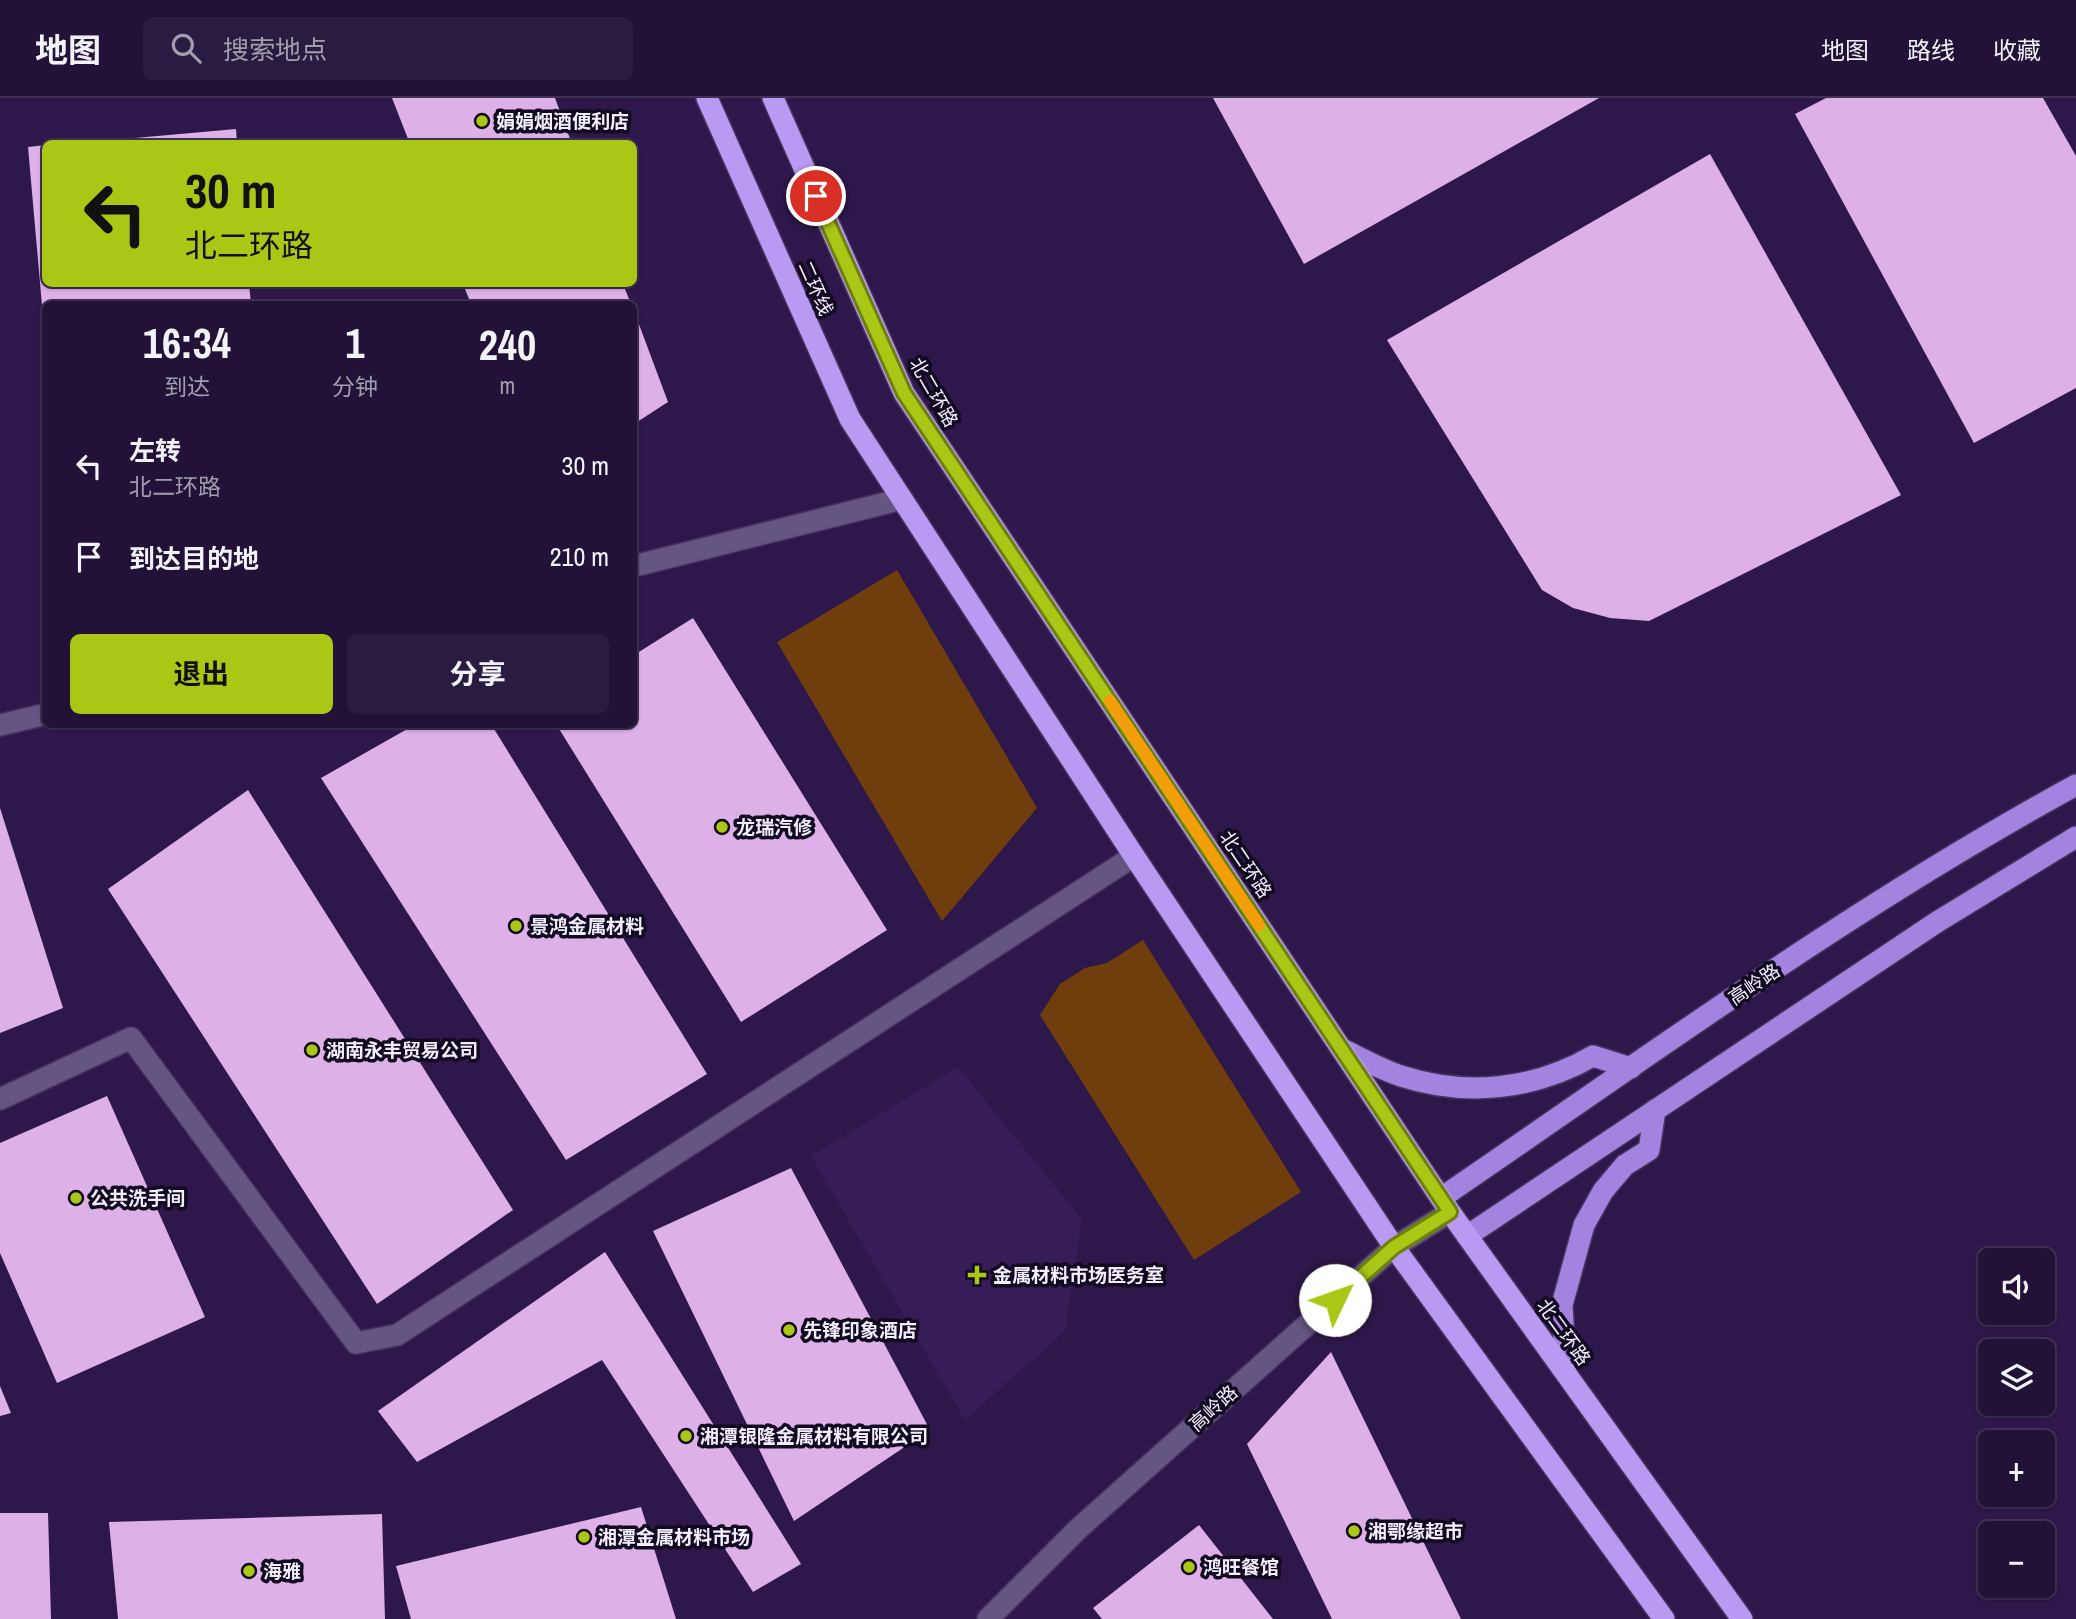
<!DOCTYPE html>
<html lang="zh">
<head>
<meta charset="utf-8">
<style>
	:root { --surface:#221238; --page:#2a1b40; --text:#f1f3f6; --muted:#a29eae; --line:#3f3253; --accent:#aac716 }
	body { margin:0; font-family:"Archivo Narrow","Noto Sans SC",sans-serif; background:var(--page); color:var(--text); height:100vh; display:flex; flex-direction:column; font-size:26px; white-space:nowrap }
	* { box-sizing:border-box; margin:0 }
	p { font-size:23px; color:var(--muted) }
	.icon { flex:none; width:38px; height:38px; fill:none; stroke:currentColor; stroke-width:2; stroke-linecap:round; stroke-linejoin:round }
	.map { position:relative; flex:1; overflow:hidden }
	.side { position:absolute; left:42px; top:203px; width:595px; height:427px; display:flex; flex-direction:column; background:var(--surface); border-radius:10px; box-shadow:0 2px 5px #0004,0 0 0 2px var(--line) }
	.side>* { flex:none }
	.top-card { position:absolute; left:42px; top:42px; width:595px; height:147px; border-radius:10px; box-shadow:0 2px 5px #0004,0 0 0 2px var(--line); background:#aac716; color:#111; overflow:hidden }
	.buttons { position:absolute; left:1978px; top:1150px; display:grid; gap:14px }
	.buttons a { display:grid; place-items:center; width:77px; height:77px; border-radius:10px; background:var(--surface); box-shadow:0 2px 5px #0004,0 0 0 2px var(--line); font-size:35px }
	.pin { position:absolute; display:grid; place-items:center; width:60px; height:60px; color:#fff; margin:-30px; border:4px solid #fff; border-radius:50%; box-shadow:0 2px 7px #0007 }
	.me { position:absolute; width:77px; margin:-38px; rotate:48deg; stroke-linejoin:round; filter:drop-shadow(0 0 5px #0008) }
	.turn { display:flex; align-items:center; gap:24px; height:147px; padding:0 28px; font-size:32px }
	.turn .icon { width:91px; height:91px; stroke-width:2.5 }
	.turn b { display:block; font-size:49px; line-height:60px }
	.eta { display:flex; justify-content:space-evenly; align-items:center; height:119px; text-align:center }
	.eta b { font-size:42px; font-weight:700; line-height:49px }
	.button { display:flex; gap:14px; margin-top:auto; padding:14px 28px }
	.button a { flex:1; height:80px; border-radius:10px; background:var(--accent); color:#111; font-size:28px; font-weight:700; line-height:80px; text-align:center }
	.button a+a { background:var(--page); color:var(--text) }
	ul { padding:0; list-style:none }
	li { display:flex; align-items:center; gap:21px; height:91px; padding:0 28px }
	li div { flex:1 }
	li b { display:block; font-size:26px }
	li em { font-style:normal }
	header { display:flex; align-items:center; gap:42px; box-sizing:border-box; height:98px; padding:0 35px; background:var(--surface); border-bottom:2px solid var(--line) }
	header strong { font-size:33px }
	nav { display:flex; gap:38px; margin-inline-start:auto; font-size:24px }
	.search { width:490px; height:63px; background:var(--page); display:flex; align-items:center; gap:18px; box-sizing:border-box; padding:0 24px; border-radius:10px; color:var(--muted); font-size:26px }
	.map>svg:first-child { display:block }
	.built { fill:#361d58 }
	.green { fill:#6f3e0c }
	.building { fill:#ddb0e8 }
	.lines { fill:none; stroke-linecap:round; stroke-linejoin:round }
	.minor-casing { stroke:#463260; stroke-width:24 }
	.major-casing { stroke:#463260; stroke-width:24 }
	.highway-casing { stroke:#463260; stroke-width:24 }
	.minor { stroke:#655582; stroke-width:21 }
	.major { stroke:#a482df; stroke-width:21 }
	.highway { stroke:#b99af3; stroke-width:21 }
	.route-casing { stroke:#6e810e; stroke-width:18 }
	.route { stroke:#aac716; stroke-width:12 }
	.slow { stroke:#f59e0b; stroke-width:12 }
	.poi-dot { fill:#aac716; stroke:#120a20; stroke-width:2.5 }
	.labels { text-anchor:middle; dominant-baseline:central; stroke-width:7; stroke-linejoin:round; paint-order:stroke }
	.poi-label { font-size:19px; font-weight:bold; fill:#f2eefc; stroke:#120a20; text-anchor:start }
	.street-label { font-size:19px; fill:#f2eefc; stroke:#120a20 }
</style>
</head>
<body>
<header>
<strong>地图</strong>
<div class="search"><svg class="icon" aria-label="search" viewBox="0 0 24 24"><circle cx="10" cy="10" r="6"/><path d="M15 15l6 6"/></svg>搜索地点</div>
<nav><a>地图</a><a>路线</a><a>收藏</a></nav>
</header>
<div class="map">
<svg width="2076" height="1521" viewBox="0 0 2076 1521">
	<rect width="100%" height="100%" fill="#2e184b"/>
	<path class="built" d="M958,969L1082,1121L1065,1233L965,1322L811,1058Z"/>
	<path class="green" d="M897,472L1037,710L942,823L777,544Z
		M1143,842L1301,1094L1194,1162L1040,917L1060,886L1085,870L1107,865Z"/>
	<path class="building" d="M392,0H555L572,46H410Z
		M1213,0H1599L1304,166Z
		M1826,0H2043L2076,58V290L1974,345L1795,16Z
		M236,31L237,46H90V44Z
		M46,47V186H249L251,206H46V230H44L28,49Z
		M1710,56L1901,397L1649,523L1610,520L1573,510L1542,492L1387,242Z
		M463,186H623L631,206H471Z
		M634,213L668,304L634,326Z
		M693,520L887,832L741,924L556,626H634V557Z
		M416,626H491L707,976L566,1062L321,680Z
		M248,692L513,1112L377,1206L108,791Z
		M0,710L63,910L0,935Z
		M107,998L205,1219L57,1285L0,1155V1045Z
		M791,1070L930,1332L794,1423L653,1133Z
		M605,1154L801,1466L753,1494L602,1262L417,1364L378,1313Z
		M1331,1254L1461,1521H1332L1247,1346Z
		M0,1288L11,1315L0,1318Z
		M641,1409L676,1521H411L396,1468Z
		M0,1415H48L51,1521H0Z
		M382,1416L385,1521H118L109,1424Z
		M1199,1427L1273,1521H1102L1093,1510Z"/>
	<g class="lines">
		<g class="minor-casing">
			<path id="minor" d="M634,468L902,401
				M0,627L46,616
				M0,1001L131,940L356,1245L397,1237L1134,758
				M988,1521L1078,1431L1394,1149L1450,1114"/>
		</g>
		<g class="major-casing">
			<path id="major" d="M1342,951C1361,960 1380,971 1401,978C1466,999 1534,992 1593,958L1631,970
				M1441,1100C1649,958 1854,808 2076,687
				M1467,1138L1937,824L2076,739
				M1566,1275L1562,1207L1584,1127L1603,1093L1625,1067L1649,1052L1655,1012"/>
		</g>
		<g class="highway-casing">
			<path id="highway" d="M707,0L850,321L1134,758L1394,1149L1664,1521
				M773,0L904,295L1450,1114L1742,1521"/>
		</g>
		<use href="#minor" class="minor"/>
		<use href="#major" class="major"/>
		<use href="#highway" class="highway"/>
	</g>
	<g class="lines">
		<g class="route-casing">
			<path id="route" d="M816,98L904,295L1450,1114L1394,1149L1335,1202"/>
		</g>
		<use href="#route" class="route"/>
		<path class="slow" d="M1110,603L1259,827"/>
	</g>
	<g class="poi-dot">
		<circle cx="482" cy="23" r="7"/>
		<circle cx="722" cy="729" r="7"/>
		<circle cx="516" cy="828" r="7"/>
		<circle cx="312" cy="952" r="7"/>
		<circle cx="76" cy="1100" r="7"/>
		<path d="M973.5 1166.5h7v7h7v7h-7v7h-7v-7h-7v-7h7z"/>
		<circle cx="789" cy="1232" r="7"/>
		<circle cx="686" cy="1338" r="7"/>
		<circle cx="1354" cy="1433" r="7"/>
		<circle cx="584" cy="1439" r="7"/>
		<circle cx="1189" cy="1469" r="7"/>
		<circle cx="249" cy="1473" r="7"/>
	</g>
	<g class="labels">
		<g class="poi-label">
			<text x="496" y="23">娟娟烟酒便利店</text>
			<text x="736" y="729">龙瑞汽修</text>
			<text x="530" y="828">景鸿金属材料</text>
			<text x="326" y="952">湖南永丰贸易公司</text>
			<text x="90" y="1100">公共洗手间</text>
			<text x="993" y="1177">金属材料市场医务室</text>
			<text x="803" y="1232">先锋印象酒店</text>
			<text x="700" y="1338">湘潭银隆金属材料有限公司</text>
			<text x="1368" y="1433">湘鄂缘超市</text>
			<text x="598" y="1439">湘潭金属材料市场</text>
			<text x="1203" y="1469">鸿旺餐馆</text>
			<text x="263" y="1473">海雅</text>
		</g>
		<g class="street-label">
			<text transform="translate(816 190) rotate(66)">二环线</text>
			<text transform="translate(934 294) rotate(60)">北二环路</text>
			<text transform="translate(1246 766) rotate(56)">北二环路</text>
			<text transform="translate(1754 886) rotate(-34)">高岭路</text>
			<text transform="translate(1564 1234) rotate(54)">北二环路</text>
			<text transform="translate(1213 1310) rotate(-42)">高岭路</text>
		</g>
	</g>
</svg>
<div class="buttons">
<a><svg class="icon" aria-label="sound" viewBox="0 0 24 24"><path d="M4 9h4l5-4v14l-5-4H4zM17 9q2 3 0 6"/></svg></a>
<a><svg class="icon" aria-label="layers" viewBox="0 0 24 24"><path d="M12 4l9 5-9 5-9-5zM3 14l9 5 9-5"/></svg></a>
<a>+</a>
<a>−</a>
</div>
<div class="pin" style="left:816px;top:98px;background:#d93025"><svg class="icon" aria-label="arrive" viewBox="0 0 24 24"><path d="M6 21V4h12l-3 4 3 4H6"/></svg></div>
<svg class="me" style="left:1335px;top:1202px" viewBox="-20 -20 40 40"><circle r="19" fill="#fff"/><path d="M0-13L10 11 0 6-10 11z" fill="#aac716"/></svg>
<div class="top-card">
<div class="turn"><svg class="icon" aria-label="left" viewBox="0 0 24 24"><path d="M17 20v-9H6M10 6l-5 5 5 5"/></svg><div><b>30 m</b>北二环路</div></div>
</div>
<section class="side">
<div class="eta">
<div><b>16:34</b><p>到达</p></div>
<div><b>1</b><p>分钟</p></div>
<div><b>240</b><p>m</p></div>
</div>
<ul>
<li><svg class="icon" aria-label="left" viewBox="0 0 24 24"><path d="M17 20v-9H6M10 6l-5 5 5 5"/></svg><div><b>左转</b><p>北二环路</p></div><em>30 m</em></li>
<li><svg class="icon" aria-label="arrive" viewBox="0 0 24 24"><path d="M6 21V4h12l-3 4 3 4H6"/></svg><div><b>到达目的地</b></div><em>210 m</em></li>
</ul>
<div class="button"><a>退出</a><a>分享</a></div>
</section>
</div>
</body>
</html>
